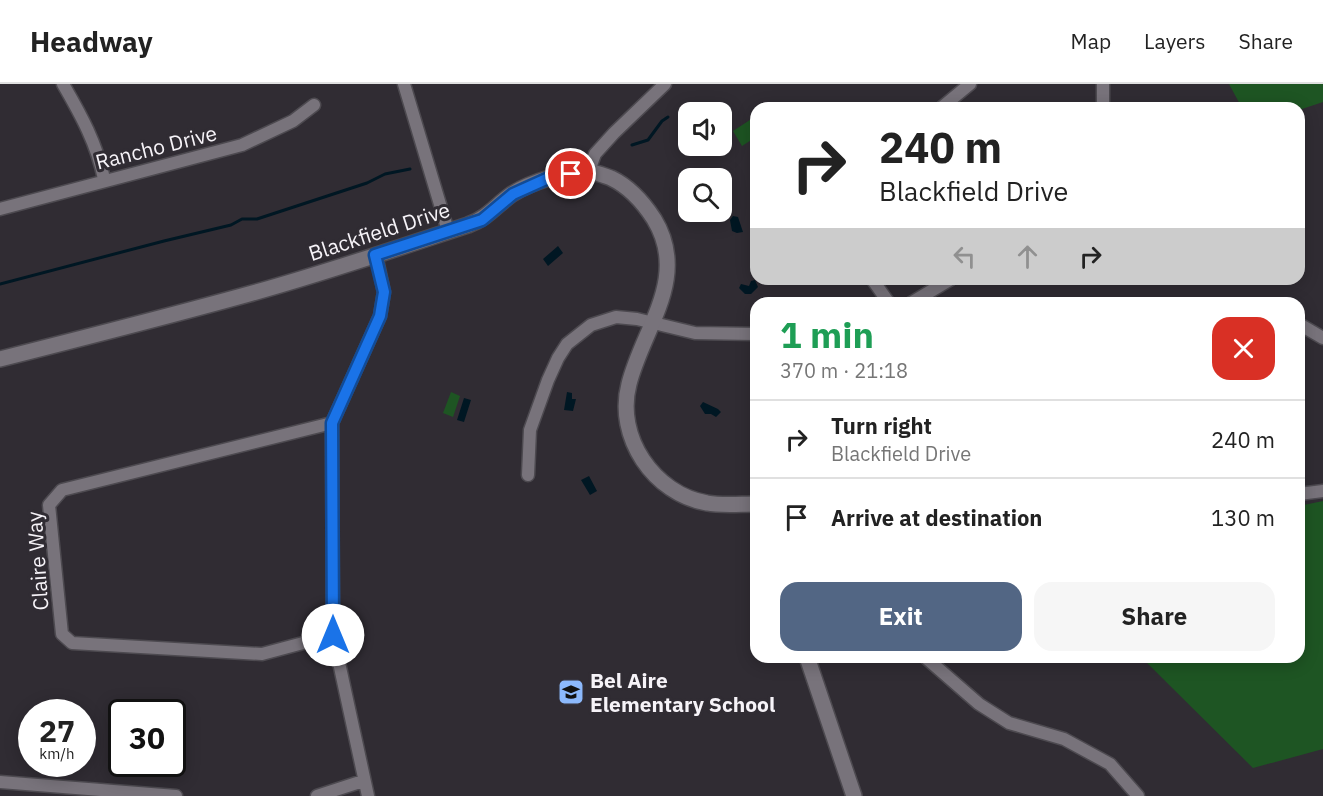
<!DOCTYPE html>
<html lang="en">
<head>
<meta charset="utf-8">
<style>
	:root { --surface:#fff; --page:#f6f6f6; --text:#222; --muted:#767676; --line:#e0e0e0; --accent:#526684 }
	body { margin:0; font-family:"IBM Plex Sans",sans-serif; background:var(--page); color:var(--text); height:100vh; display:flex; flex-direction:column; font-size:22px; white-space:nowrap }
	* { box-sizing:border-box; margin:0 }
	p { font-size:20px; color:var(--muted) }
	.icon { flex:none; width:33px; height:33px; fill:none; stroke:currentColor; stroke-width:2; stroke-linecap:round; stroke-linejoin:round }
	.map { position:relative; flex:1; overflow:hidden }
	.details { position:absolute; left:750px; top:213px; width:555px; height:366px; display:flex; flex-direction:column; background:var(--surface); border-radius:18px; box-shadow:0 3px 15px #0003 }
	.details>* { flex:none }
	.guide { position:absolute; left:750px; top:18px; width:555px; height:183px; border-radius:18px; box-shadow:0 3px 15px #0003; background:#fff; color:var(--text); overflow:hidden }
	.buttons { position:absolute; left:678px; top:18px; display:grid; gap:12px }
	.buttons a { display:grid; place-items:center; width:54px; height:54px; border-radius:12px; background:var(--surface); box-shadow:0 3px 15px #0003; font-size:30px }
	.speed { position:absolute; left:18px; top:615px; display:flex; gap:12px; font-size:30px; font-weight:700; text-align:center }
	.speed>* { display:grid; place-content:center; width:78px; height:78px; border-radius:50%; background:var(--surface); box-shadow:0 3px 15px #0003; line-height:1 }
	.speed small { font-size:15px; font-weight:400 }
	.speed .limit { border:3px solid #111; border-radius:9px; background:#fff; color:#111 }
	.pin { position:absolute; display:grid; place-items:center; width:51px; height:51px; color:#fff; margin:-26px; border:3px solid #fff; border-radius:50%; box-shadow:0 2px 6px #0007 }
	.me { position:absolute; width:66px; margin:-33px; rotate:0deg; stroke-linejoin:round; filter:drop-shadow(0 0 4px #0008) }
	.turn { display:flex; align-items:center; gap:21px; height:126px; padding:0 30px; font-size:27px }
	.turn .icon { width:78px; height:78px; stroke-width:2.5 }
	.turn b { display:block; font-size:42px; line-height:51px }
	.lanes { display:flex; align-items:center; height:57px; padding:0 30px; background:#0003; justify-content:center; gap:30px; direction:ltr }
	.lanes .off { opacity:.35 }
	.round { display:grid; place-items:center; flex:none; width:63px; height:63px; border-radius:18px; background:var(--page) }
	.headline { display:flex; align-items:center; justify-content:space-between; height:102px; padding:0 30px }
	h1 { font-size:36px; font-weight:700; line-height:45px; color:#1e9e55 }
	.action { display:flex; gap:12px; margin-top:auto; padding:12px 30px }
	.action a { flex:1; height:69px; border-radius:18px; background:var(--accent); color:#fff; font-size:24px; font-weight:700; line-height:69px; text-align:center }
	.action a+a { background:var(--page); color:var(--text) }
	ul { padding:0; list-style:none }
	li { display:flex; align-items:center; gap:18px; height:78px; padding:0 30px; border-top:2px solid var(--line) }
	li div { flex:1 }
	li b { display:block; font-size:22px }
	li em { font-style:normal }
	header { display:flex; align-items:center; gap:36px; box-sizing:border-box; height:84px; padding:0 30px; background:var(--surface); border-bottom:2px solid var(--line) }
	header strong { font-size:28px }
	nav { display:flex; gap:33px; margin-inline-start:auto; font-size:21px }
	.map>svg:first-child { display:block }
	.green { fill:#1e5523 }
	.water { fill:#001723 }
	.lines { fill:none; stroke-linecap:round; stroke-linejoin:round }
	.stream { stroke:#001723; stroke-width:3 }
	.minor-casing { stroke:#4d4a50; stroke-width:15 }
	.tertiary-casing { stroke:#4d4a50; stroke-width:18 }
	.minor { stroke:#78737b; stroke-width:12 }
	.tertiary { stroke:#78737b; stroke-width:15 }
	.route-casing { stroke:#114b97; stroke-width:15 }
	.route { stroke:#1a73e8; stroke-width:10 }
	.labels { text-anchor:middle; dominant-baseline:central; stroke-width:6; stroke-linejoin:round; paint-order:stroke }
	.street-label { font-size:21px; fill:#f6f3f8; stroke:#302c33 }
	.poi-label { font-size:21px; font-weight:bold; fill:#f6f3f8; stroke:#302c33; text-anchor:start }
</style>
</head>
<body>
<header>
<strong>Headway</strong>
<nav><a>Map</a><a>Layers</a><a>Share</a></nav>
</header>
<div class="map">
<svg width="1323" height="712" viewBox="0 0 1323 712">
	<rect width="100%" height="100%" fill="#302c33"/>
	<path class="green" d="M1229,0H1323V18L1299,26V24H1242Z
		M756,32V53L742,62L733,47Z
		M451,308L460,312L453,333L443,329Z
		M1323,417V665L1253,684L1141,573H1299V422Z"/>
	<path class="water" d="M733,132L738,133L743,148L737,149L732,147L730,136Z
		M558,162L563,169L548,182L543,175Z
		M755,196L758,203L751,210H745L739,204L741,200L749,202L751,197Z
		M567,308L572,309V315H576L573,327L564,326Z
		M464,314L471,316L464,338L457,336Z
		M703,318L718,325L721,328L716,333L711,330H705L700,322Z
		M589,392L597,407L590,411L581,396Z"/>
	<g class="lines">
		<path class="stream" d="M632,61L648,56L662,37L668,33
			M0,200L164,157L231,141L242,135H257L367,99L385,90L410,85"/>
		<g class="minor-casing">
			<path id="minor" d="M63,0C81,31 97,60 104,95
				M404,0L448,147
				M941,24L970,0
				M1103,24V0
				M589,87L595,70L614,49L665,0
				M0,125L242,61L293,37L314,21
				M872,195L889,219
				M911,219L951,195
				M1299,240L1323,254
				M332,339L62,406L49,421L62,550L72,559L262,570L333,551
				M528,391L530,346L548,296L558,274L567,260L591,241L616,233L637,235L695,249L756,250
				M1299,410L1323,407
				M925,573L979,620L1009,639L1064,655L1110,680L1138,712
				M0,698L176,712
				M317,712L363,697
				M368,712L333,551L332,339L380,232L384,208L376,171"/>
		</g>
		<g class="tertiary-casing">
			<path id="tertiary" d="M0,275C83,254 166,233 249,210C322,190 395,165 468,141C489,133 495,122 512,110C529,99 570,85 590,88C596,88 605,92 611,94C630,103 643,118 654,135C690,194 643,244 629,300C615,353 654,410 707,419C722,422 740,420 756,420
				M807,573L854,712"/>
		</g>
		<use href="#minor" class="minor"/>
		<use href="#tertiary" class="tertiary"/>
	</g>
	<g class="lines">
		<g class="route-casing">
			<path id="route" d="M333,551L332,339L380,232L384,208L375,171L482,136L513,110L553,92L571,90"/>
		</g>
		<use href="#route" class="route"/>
	</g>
	<defs>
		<g id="school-square" transform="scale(1.35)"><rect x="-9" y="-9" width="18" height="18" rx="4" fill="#8cb9fc" stroke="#302c33"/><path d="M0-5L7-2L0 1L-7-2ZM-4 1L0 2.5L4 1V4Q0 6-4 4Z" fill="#111"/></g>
	</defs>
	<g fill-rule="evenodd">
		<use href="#school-square" x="571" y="608"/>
	</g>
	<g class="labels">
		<g class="street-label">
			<text transform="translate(156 63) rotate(-14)">Rancho Drive</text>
			<text transform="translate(379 147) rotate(-18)">Blackfield Drive</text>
			<text transform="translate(37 477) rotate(-94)">Claire Way</text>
		</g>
		<g class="poi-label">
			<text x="590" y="596">Bel Aire<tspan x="590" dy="24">Elementary School</tspan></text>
		</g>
	</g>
</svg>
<div class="buttons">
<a><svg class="icon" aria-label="sound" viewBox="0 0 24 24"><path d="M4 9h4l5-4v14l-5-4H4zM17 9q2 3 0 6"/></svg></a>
<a><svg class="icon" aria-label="search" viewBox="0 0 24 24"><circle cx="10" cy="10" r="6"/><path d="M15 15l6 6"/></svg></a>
</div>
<div class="speed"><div>27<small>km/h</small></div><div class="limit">30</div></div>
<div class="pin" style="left:571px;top:90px;background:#d93025"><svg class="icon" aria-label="arrive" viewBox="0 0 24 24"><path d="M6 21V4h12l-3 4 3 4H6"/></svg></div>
<svg class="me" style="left:333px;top:551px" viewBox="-20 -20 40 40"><circle r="19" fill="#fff"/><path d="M0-13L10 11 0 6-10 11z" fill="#1a73e8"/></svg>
<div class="guide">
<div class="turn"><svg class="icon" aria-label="right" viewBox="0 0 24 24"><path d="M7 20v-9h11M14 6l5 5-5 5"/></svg><div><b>240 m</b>Blackfield Drive</div></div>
<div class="lanes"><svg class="icon off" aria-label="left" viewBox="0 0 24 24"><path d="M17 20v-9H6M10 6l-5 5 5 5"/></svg><svg class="icon off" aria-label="ahead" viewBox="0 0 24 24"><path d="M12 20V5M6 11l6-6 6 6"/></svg><svg class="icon" aria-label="right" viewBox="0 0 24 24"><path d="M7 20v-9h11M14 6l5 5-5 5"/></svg></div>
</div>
<section class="details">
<div class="headline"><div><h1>1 min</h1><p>370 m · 21:18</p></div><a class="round" style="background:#d93025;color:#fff"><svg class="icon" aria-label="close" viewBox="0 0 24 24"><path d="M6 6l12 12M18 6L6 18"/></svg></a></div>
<ul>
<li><svg class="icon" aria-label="right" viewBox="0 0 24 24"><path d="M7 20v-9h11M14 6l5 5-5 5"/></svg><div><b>Turn right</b><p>Blackfield Drive</p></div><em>240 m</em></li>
<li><svg class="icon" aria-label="arrive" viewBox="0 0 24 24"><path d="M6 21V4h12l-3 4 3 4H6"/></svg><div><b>Arrive at destination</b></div><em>130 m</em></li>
</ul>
<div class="action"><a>Exit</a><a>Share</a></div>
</section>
</div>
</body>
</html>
